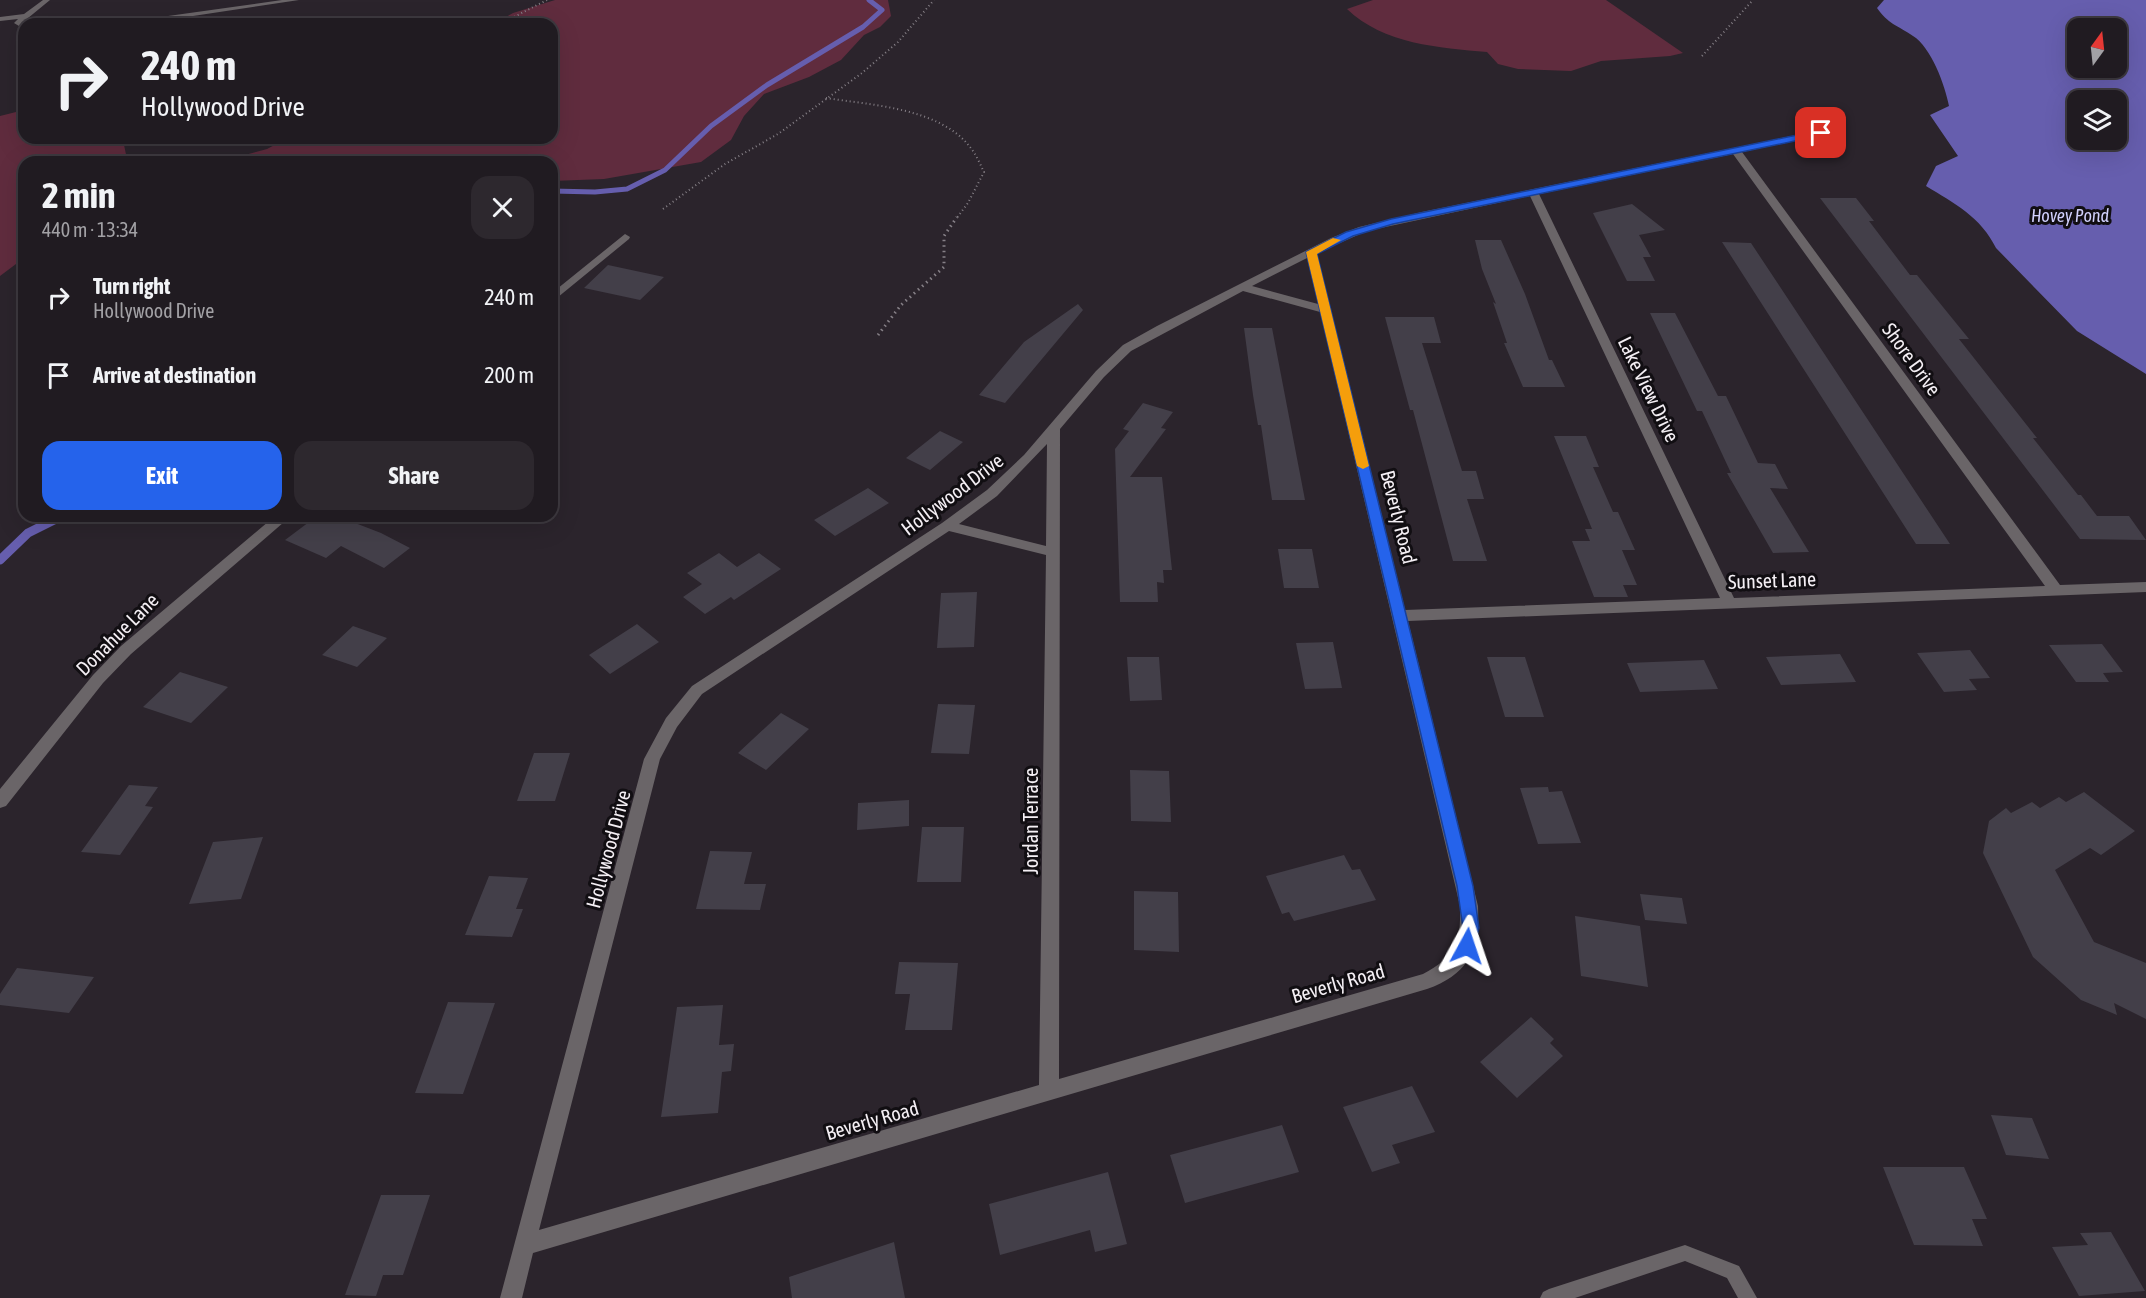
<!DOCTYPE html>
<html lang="en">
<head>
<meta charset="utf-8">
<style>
	:root { --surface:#201b21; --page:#2d282e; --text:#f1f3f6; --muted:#a2a1a5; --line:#3d393f; --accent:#2563eb }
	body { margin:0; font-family:"Asap Condensed",sans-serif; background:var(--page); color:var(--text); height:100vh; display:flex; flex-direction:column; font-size:22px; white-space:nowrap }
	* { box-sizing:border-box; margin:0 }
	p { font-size:20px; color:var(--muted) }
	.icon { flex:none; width:33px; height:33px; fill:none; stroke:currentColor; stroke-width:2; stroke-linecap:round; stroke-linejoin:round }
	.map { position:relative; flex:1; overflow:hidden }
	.drawer { position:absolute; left:18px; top:156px; width:540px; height:366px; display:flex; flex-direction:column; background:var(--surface); border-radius:18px; box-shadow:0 6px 24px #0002,0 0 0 2px var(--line) }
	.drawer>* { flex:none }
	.guide { position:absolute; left:18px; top:18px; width:540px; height:126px; border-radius:18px; box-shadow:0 6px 24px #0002,0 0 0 2px var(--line); background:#201b21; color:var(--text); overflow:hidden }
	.needle { width:39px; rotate:15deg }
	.tools { position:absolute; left:2067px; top:18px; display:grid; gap:12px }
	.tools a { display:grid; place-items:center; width:60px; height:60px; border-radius:12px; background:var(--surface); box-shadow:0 6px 24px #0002,0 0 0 2px var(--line); font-size:30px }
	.pin { position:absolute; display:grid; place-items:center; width:51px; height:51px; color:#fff; margin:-26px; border-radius:12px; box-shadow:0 3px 9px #0006 }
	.me { position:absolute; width:66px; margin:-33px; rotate:5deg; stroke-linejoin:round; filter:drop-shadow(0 0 4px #0008) }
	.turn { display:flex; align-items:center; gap:21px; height:126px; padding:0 24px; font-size:27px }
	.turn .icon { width:78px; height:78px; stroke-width:2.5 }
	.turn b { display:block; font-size:42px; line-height:51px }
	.round { display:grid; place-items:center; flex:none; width:63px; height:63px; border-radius:18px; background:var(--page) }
	.head { display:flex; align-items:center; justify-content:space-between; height:102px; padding:0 24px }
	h1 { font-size:36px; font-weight:700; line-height:45px }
	.cta { display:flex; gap:12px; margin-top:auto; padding:12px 24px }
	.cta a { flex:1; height:69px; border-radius:18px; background:var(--accent); color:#fff; font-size:24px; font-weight:700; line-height:69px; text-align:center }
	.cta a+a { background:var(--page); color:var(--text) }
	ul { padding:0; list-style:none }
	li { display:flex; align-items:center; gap:18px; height:78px; padding:0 24px }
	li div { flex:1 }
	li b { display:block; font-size:22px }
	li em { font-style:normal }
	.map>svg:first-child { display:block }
	.green { fill:#602c3e }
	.water { fill:#665eae; fill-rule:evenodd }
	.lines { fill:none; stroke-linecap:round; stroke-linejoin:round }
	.stream-far1 { stroke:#665eae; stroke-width:5 }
	.stream { stroke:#665eae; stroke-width:9 }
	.building { fill:#433f49 }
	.path-far1 { stroke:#868087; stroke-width:2; stroke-dasharray:1 3; stroke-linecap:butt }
	.path { stroke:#868087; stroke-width:3; stroke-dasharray:1.5 4; stroke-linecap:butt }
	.lane { fill:#6a6568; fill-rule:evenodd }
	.street { fill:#6a6568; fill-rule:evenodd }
	.route { fill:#2563eb; stroke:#184099; stroke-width:1.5 }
	.slow { fill:#f59e0b }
	.labels { text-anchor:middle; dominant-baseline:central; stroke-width:6; stroke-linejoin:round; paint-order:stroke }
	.far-water-label { font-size:18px; font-style:italic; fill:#d1d0fc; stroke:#110e12 }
	.street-label { font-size:20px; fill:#f4eff4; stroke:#110e12 }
</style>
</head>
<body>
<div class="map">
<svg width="2146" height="1298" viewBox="0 0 2146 1298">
	<rect width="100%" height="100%" fill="#2b242c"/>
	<path class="green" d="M555,0H888L891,16L880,27L864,35L841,60L809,77L764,94L744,116L731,140L701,162L604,179L552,181V162H219L267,149L288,138H552V24H493L513,13Z
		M1373,0H1606L1683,53L1670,56L1601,61L1571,71L1518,69L1498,64L1487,52C1440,48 1383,44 1347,9Z
		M24,110V138H130L124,145L127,159L133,162H24V258L0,276V116Z"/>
	<path class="water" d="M1884,0H2146V374L2077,331L1996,248C1981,217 1954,203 1926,186L1936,166L1958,156L1930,115L1949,106C1945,85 1931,47 1913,36C1897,25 1888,24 1877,8ZM2078,28H2116V68H2078ZM2078,100H2116V140H2078Z"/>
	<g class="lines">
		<path class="stream-far1" d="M552,191L595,192L627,189L665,170L711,126L767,85L863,27L882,10L869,0"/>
		<path class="stream" d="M0,560L28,533L62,516"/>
	</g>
	<path class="building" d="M1820,198H1856L1874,221H1869L1910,275H1917L1969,339H1959L2037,438H2033L2078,495H2081L2097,516H2129L2146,540L2080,539Z
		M1632,204L1665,230L1639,235L1651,257H1643L1655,281H1627L1593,213Z
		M1475,240H1501L1525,294L1549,360H1552L1565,387H1523L1504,343H1507L1493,302L1496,304L1482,269Z
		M1722,242L1751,243L1950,544H1916Z
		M608,265L664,277L640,300L584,288Z
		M1078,304L1083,310L1005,403L979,395L1024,342Z
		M1650,313H1675L1718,396H1726L1758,463L1775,464L1788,489L1770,488L1809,552L1773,553L1727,473H1731L1702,411H1697Z
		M1385,317H1434L1441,343H1422L1462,471H1476L1484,499H1467L1487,561H1453L1413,410H1410Z
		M1244,328H1272L1305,500H1272L1261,425H1258L1253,395Z
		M1143,403L1173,412L1161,428L1166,429L1130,477H1162L1172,570H1163L1164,583L1157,582L1158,602H1120L1115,449L1129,431L1123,429Z
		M940,431L963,442L930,470L906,458Z
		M1554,436H1586L1599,467H1593L1613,512H1618L1635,550H1622L1637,585H1623L1628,597H1594L1572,541H1590L1585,529H1592Z
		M868,488L889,503L835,536L814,520Z
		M317,516H337L381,533L410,548L384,568L341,546L326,558L285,540Z
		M1278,549H1312L1319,588H1284Z
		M719,553L737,567L759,553L781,569L734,600L731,597L705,614L683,597L702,584L687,573Z
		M977,592L974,647L937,648L941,593Z
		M637,624L659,642L610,674L589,655Z
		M353,626L387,638L357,667L322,655Z
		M1333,642L1342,688L1305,689L1296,643Z
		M2102,644L2123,672L2103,673L2109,682H2076L2049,645Z
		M1970,650L1990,678L1969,679L1977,690L1944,692L1917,653Z
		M1840,654L1856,682L1781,685L1766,657Z
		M1127,657H1159L1162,700L1130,701Z
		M1487,657H1525L1544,717H1505Z
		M1704,660L1718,689L1640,692L1627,663Z
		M180,672L228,687L191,723L143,707Z
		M938,704L975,705L969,754L931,753Z
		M781,713L809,729L766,770L738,753Z
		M534,753H570L555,801H517Z
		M1130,770L1169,771L1171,822L1131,821Z
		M129,785L158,787L145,806L153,807L120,855L81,852Z
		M1548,787L1549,792L1562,791L1581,843L1538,844L1520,788Z
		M2084,792L2135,831L2101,855L2090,848L2055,870L2094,942L2146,963V1019L2114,1003L2117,1015L2081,1000L2033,957L1983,853L1989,821L2006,808L2011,813L2032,802L2040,808L2059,797L2066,802Z
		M909,800V826L857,830L858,803Z
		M922,827H964L961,882H917Z
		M263,837L241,899L189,904L213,842Z
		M710,851L752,852L744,884H766L760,910L696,909Z
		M1344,855L1352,870L1360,869L1376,900L1294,921L1289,912L1282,914L1266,876Z
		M489,876L528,878L516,909H523L512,937L465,935Z
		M1134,891L1178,892L1179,952L1134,950Z
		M1640,894L1682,898L1687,924L1645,920Z
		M1575,916L1640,926L1648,987L1581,976Z
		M899,962L958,963L952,1030H905L910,994H895Z
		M17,968L94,977L69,1013L0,1005V994Z
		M448,1002L495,1003L463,1094L415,1093Z
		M723,1005L719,1045L734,1044L731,1071L722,1072L718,1113L661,1117L677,1007Z
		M1531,1017L1554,1039L1550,1043L1563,1056L1517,1098L1480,1062Z
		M1412,1086L1435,1132L1392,1145L1400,1163L1372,1172L1343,1107Z
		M1991,1115L2032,1118L2049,1159L2006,1155Z
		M1282,1125L1299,1172L1185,1203L1170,1155Z
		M1883,1167H1964L1987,1219H1972L1983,1246L1914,1245Z
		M1108,1172L1127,1244L1095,1252L1090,1230L1000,1255L989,1204Z
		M381,1195H430L403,1275H383L376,1296L345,1295Z
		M2111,1232L2145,1291L2079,1296L2052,1247L2088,1245L2080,1233Z
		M894,1242L905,1298H792L789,1277Z"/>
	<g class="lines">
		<path class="path-far1" d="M399,19L471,22L508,20L547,0
			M1702,56L1753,0
			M826,98C871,105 940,108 970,147C976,154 980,164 984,172L968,203L956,219
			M663,209L725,164L778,134L862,73L898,42L934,0"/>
		<path class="path" d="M878,335L901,305L944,267V236L957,217"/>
		<path class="lane" d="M43,0H50L22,23L24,24V29L14,23L18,19L0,21V17L24,14Z
			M282,0H299L140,24H122L125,22Z
			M1685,1245L1739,1266L1757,1298H1738L1727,1278L1685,1261L1575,1298H1540L1543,1292L1549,1289Z"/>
		<path class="street" d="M1821,130L1826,133L1824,135L1742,152L2060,585L2146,582V592L1408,621L1478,906C1480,949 1469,974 1427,989L533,1253L522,1298H500L644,759L666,718L692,686L942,523L987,490L1024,455L1096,371L1123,345L1157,326L1331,238L1359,227L1422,212ZM1733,154L2045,586L1734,598L1539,194ZM1530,196L1720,598L1405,610L1317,253L1367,231ZM1307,258L1318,304L1252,286ZM1243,291L1320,312L1460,906C1461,943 1456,956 1423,974L1059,1079L1060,429L1104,377L1131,351ZM1047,444L1046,546L959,524L997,496ZM949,531L1046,555L1039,1085L539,1230L660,759L677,727L702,694Z
			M625,234L630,237L629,239L552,302V293Z
			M275,516H291L131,654L103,683L6,806L0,808V789L93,675L121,646Z"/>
	</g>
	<path class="route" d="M1821,130L1824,131V135L1393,224L1353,236L1317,254L1473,886L1479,928L1473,951L1467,953L1462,951L1459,946L1463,928L1457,886L1306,252L1346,232L1391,219Z"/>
	<path class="slow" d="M1333,238L1341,240L1317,254L1369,466L1363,469L1357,466L1306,252Z"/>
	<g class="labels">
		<g class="far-water-label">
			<text x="2070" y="215">Hovey Pond</text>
		</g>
		<g class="street-label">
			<text transform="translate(1912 359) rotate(54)">Shore Drive</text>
			<text transform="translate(1649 389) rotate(64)">Lake View Drive</text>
			<text transform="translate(952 494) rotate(-37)">Hollywood Drive</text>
			<text transform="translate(1399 517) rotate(76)">Beverly Road</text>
			<text transform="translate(1772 580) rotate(-2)">Sunset Lane</text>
			<text transform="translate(117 634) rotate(-45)">Donahue Lane</text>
			<text transform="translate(1030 821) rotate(-90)">Jordan Terrace</text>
			<text transform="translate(608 849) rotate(-75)">Hollywood Drive</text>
			<text transform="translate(1338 983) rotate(-16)">Beverly Road</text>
			<text transform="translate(872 1120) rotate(-16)">Beverly Road</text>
		</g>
	</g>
</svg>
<div class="tools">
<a><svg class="needle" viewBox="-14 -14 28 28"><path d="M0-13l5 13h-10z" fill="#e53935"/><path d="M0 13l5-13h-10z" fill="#a2a1a5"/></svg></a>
<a><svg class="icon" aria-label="layers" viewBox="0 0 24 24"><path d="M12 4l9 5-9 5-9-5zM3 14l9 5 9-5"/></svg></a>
</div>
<div class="pin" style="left:1821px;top:133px;background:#d93025"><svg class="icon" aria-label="arrive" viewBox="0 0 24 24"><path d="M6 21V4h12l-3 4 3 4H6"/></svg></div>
<svg class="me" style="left:1467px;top:946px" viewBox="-20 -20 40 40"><path d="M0-17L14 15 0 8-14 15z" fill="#2563eb" stroke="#fff" stroke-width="4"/></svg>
<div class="guide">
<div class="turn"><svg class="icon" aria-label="right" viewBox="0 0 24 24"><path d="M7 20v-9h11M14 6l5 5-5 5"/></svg><div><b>240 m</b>Hollywood Drive</div></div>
</div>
<section class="drawer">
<div class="head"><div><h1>2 min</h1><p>440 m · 13:34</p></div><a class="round"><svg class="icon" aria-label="close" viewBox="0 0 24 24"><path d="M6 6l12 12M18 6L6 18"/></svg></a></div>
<ul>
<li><svg class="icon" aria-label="right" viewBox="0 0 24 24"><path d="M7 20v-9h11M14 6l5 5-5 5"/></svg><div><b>Turn right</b><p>Hollywood Drive</p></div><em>240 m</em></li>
<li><svg class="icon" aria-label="arrive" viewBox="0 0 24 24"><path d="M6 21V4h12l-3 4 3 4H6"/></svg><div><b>Arrive at destination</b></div><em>200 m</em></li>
</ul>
<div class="cta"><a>Exit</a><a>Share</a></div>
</section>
</div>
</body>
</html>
